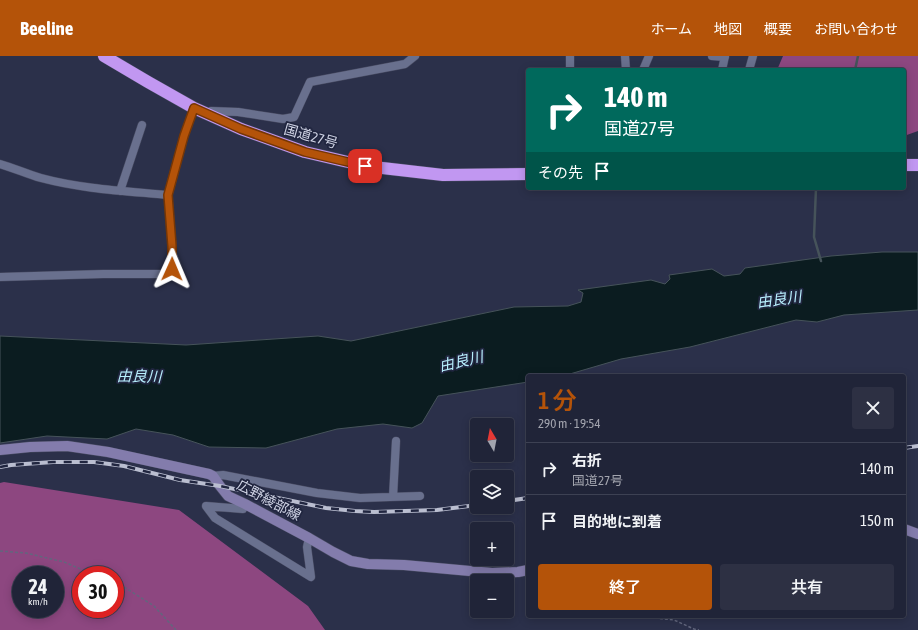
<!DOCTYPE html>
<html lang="ja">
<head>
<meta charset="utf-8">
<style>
	:root { --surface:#202438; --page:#2d3043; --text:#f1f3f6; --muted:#a2a4ae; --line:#3d4153; --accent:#b45309 }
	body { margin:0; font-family:"Asap Condensed","Noto Sans JP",sans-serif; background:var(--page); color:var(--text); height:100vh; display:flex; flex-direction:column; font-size:15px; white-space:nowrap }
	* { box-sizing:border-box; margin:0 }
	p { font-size:13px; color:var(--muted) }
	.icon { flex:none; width:22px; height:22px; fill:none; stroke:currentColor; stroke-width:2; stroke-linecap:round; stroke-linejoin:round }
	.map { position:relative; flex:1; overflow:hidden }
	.sheet { position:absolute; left:526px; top:318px; width:380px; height:244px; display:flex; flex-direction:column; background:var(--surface); border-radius:4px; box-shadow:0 2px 10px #0003,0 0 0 1px var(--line) }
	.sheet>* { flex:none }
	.banner { position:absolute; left:526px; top:12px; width:380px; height:122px; border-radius:4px; box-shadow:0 2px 10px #0003,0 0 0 1px var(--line); background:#00695c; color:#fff; overflow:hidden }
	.needle { width:26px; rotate:350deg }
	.fabs { position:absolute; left:470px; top:362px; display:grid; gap:8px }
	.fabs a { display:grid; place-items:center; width:44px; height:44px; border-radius:4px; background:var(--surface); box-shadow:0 2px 10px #0003,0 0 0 1px var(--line); font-size:20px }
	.speed { position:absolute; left:12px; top:510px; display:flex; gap:8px; font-size:20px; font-weight:700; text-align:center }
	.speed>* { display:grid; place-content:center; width:52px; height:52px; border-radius:50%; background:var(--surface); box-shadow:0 2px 10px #0003,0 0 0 1px var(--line); line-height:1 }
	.speed small { font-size:10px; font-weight:400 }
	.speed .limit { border:6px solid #d22; background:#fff; color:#111 }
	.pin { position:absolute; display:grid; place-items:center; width:34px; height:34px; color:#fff; margin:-17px; border-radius:8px; box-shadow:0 2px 6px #0006 }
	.me { position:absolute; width:44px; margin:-22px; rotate:1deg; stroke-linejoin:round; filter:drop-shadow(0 0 3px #0008) }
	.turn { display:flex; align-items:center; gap:14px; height:84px; padding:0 12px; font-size:18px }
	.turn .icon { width:52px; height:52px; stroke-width:2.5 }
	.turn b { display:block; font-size:28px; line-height:34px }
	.then { display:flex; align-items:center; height:38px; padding:0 12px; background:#0003; gap:8px; font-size:15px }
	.round { display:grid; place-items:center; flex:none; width:42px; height:42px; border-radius:4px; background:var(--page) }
	.headline { display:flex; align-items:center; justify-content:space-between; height:68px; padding:0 12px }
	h1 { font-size:24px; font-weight:600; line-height:30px; color:var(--accent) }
	.primary-button { display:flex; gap:8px; margin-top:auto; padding:8px 12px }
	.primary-button a { flex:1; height:46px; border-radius:4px; background:var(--accent); color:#fff; font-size:16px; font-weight:600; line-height:46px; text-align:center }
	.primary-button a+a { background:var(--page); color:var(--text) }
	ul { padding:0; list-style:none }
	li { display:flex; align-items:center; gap:12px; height:52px; padding:0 12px; border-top:1px solid var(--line) }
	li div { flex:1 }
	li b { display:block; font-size:15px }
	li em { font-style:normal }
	header { display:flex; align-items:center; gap:24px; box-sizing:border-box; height:56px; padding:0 20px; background:var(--accent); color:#fff }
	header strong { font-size:19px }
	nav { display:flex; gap:22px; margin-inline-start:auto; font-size:14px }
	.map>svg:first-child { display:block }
	.forest { fill:#8d4780; fill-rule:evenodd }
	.water { fill:#0b1c20; stroke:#46535a }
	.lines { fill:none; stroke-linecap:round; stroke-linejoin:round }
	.stream { stroke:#46535a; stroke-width:2.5 }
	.street-casing { stroke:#484b62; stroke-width:9 }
	.secondary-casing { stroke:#484b62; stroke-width:11 }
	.highway-casing { stroke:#484b62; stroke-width:13 }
	.path { stroke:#62667d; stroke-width:1.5; stroke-dasharray:3 2; stroke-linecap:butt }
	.street { stroke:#69708e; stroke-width:8 }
	.secondary { stroke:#837cac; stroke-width:10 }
	.highway { stroke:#c197f1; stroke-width:12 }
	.rail-casing { stroke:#babed0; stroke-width:4 }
	.rail { stroke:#212640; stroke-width:2.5; stroke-dasharray:8; stroke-linecap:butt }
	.route-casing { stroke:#753606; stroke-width:10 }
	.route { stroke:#b45309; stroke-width:7 }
	.labels { text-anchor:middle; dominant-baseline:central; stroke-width:3.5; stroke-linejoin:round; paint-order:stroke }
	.street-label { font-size:14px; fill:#ced2e3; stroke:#212640 }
	.water-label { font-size:15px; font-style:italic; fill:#b7eefd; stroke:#212640 }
</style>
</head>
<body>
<header>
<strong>Beeline</strong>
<nav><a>ホーム</a><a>地図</a><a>概要</a><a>お問い合わせ</a></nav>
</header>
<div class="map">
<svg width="918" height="574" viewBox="0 0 918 574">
	<rect width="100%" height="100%" fill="#2b304a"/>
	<path class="forest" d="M783,0H918V75L904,80V14H777Z
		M4,426L179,454L308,550L325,574H0V427ZM21,519H55V553H21ZM81,519H115V553H81Z"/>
	<path class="water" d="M882,196H918V254L844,259L817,266L796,264L690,291L621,303L563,320H528V326L438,340L422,367L412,372L383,368L337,373L266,392L209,391L173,379L136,373L107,383L47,380L0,387V280L186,289L318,280L351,285L514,251L568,250L581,246L583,237L578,234L651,224L665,228L670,223L669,219L712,213L724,220L740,218L745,212L831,200Z"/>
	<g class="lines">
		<path class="stream" d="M855,14L858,0
			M816,132L814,181L821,205"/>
		<g class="street-casing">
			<path id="street" d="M625,0L626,14
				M712,0L725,1
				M570,14V0
				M643,14L649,0
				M722,14L725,0
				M749,14L753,0
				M208,58L211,55L238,56L283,63L294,61L310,26L405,8L415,0
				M0,108C14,112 27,118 41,122C82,133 126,135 168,139
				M120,135L142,69
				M0,221L103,218H169L172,213V190L168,139L184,80L194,52
				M213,420L223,419L317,437L360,442L420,440
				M393,441L396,385
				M245,448L243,453L206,450L215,462L311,521L307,491L309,482"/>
		</g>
		<g class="secondary-casing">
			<path id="secondary" d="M0,394L30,391L67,390L108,396L209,418L213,420L220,430L228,440L245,448L309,482L333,496L351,505L368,508L404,509L492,517L518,516L528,514
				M904,473L918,478"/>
		</g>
		<g class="highway-casing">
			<path id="highway" d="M104,0L148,26L194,52L241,73L305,96L365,110L443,119L528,118
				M904,109H918"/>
		</g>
		<path class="path" d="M0,495L26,497L64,506L95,519
			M115,527L124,531L154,550L176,574
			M635,560L674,564L694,573L699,574"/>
		<use href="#street" class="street"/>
		<use href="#secondary" class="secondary"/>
		<use href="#highway" class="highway"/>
		<g class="rail-casing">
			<path id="rail" d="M904,392L918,390
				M0,411L11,409L53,406H94L124,410L180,424L220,430L326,452L355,455L374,456L437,454L477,449
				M507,445L528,442"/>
		</g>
		<use href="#rail" class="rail"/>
	</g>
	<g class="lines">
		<g class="route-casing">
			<path id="route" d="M172,213V190L168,139L184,80L194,52L241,73L305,96L365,110"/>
		</g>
		<use href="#route" class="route"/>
	</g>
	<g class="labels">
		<g class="street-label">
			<text transform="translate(311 80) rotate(16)">国道27号</text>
			<text transform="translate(269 444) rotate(28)">広野綾部線</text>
		</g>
		<g class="water-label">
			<text transform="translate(779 243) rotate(-8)">由良川</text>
			<text transform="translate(461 305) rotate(-13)">由良川</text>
			<text transform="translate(139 320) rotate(1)">由良川</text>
		</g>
	</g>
</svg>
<div class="fabs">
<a><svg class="needle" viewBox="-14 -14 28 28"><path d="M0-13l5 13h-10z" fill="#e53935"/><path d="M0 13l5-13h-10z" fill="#a2a4ae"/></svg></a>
<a><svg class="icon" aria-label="layers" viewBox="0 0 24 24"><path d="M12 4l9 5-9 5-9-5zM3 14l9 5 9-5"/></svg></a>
<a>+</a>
<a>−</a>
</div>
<div class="speed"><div>24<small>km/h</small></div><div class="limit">30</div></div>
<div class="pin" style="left:365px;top:110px;background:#d93025"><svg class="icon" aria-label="arrive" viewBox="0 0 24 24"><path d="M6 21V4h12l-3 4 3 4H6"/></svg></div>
<svg class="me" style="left:172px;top:213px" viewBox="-20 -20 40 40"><path d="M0-17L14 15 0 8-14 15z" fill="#b45309" stroke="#fff" stroke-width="4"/></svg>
<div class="banner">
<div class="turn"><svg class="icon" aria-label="right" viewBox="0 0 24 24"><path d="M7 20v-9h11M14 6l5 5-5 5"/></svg><div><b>140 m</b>国道27号</div></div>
<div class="then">その先<svg class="icon" aria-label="arrive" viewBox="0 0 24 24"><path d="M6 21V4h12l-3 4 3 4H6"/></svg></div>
</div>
<section class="sheet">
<div class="headline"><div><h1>1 分</h1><p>290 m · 19:54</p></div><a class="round"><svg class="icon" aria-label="close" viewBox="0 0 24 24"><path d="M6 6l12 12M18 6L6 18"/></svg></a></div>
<ul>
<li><svg class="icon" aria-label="right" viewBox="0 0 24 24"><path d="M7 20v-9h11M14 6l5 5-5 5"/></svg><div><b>右折</b><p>国道27号</p></div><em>140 m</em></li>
<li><svg class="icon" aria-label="arrive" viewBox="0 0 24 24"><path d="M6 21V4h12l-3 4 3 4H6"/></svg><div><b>目的地に到着</b></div><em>150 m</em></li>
</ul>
<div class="primary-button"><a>終了</a><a>共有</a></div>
</section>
</div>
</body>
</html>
